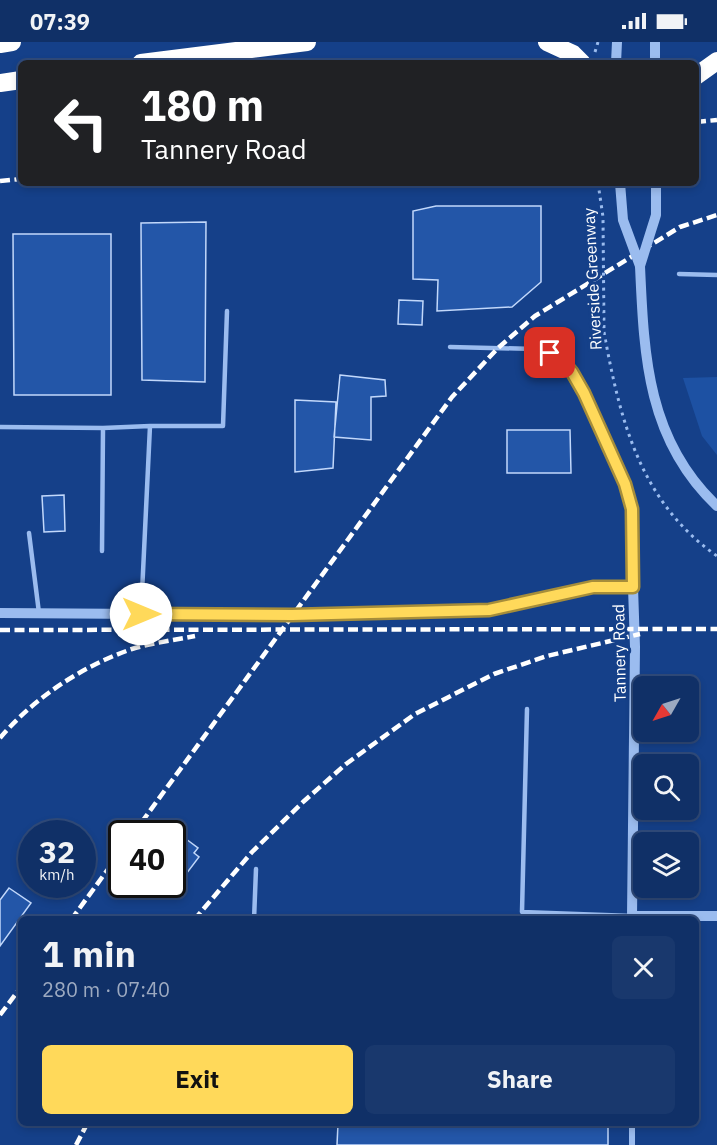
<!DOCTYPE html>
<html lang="en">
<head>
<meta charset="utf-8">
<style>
	:root { --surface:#103067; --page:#19386d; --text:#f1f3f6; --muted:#9ca9c0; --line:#304b7b; --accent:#ffd95a }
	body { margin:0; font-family:"IBM Plex Sans",sans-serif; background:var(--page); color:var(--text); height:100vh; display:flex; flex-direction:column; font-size:22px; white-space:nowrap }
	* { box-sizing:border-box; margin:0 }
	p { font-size:20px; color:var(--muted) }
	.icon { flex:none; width:33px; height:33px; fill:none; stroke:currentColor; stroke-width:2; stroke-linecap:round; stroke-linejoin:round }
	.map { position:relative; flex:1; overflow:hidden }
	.drawer { position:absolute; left:18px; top:874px; width:681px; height:210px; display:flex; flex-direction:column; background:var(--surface); border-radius:9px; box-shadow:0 3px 9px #0003,0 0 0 2px var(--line) }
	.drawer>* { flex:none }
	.banner { position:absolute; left:18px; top:18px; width:681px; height:126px; border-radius:9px; box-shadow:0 3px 9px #0003,0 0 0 2px var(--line); background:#202124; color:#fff; overflow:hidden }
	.needle { width:39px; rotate:231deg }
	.fabs { position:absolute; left:633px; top:634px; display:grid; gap:12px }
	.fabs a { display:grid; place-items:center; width:66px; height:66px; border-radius:9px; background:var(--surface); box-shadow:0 3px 9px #0003,0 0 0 2px var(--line); font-size:30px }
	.speed { position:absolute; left:18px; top:778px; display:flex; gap:12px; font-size:30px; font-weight:700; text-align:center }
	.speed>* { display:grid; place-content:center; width:78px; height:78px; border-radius:50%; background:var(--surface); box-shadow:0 3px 9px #0003,0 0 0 2px var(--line); line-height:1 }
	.speed small { font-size:15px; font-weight:400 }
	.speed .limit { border:3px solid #111; border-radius:9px; background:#fff; color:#111 }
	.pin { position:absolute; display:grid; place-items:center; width:51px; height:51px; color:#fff; margin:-26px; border-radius:12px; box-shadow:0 3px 9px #0006 }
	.me { position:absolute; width:66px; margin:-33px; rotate:90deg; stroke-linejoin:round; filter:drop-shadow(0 0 4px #0008) }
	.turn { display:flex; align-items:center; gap:21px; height:126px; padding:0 24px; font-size:27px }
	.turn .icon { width:78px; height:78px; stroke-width:2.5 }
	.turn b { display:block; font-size:42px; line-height:51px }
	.round { display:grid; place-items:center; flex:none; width:63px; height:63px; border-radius:9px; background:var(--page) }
	.headline { display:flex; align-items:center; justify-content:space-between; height:102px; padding:0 24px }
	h1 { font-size:36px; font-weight:700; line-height:45px }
	.primary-button { display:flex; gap:12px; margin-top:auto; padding:12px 24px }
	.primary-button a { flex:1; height:69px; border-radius:9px; background:var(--accent); color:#111; font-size:24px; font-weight:700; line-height:69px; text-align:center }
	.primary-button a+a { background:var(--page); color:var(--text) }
	.status { display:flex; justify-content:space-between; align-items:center; height:42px; padding:0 30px; background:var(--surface); direction:ltr }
	.status svg { height:16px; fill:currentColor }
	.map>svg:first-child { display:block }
	.green { fill:#1d51a3 }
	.building { fill:#2356a8; stroke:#c2d8fb; stroke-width:1.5 }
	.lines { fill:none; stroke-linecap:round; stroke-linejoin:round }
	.path { stroke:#9bbcef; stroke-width:3; stroke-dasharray:3 4.5; stroke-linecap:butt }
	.service { stroke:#9bbcef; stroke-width:4.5 }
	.minor { stroke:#9bbcef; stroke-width:6 }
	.tertiary { stroke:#9bbcef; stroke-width:10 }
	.motorway { stroke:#fff; stroke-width:18 }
	.rail { stroke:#fff; stroke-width:4.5; stroke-dasharray:10 4.5; stroke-linecap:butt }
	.path-bridge { stroke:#9bbcef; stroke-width:3; stroke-dasharray:3 4.5; stroke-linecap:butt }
	.tertiary-bridge { stroke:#9bbcef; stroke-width:10 }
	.route-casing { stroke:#a68d3a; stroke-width:15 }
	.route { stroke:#ffd95a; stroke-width:10 }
	.labels { text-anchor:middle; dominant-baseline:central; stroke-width:6; stroke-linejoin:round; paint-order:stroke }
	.street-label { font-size:16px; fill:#fff; stroke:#154089 }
</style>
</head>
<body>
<div class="status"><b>07:39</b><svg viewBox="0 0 49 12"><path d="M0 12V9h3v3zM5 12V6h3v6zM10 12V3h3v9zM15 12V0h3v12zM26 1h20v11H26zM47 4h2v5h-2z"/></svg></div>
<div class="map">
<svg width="717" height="1103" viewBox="0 0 717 1103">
	<rect width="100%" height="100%" fill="#154089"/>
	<path class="green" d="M717,335V413L702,394L683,336Z"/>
	<path class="building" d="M436,164H541V240L512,265L437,269L438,238L413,237V169Z
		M206,180L205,340L142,338L141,181Z
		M13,192H111V353H14Z
		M399,258L423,259L422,283L398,282Z
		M340,333L385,338L386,354L371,355V398L334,395Z
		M295,358L336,360L333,426L295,430Z
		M507,388H570L571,431H507Z
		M64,453L65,489L44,490L42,454Z
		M186,797L198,806L194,811L199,815L180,840L172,835V815Z
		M9,846L31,861L0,904V858Z
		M338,1082H608V1103H337Z"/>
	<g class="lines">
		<path class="path" d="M595,10L598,0
			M604,290C620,378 640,460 717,514"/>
		<path class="service" d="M679,232L717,233
			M450,305L535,307
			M150,384H223L227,269
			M0,385L103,386L150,384L141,572
			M29,491L39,571
			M102,509L103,386
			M527,667L522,870L632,874
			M254,878L256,827"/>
		<path class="minor" d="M535,307L550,311L562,318L572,330L584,351L625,442L632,467L633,545
			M632,1103V1082"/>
		<path class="tertiary" d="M655,0V21
			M616,21L617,0
			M640,224C644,314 647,398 717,464
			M0,571L292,573L489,568L593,545H633L635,605L632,874H717"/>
		<path class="motorway" d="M547,0L573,12L582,21
			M0,2L12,0
			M141,21L307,0
			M696,34L717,19
			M0,41L21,38"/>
		<path class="rail" d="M696,80L717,78
			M0,139L21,137
			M0,588L717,587
			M0,696C34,656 82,624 132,607C152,601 174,598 195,594
			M133,792L452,355L498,306L535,274L680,185L717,173
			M71,878L122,808
			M194,878L252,810L303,760L346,722L415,672L494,632L547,614L640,592
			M0,973L21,945
			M76,1103L87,1082"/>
		<path class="path-bridge" d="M598,141L603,175L604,290"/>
		<path class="tertiary-bridge" d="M620,141L623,178L640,224
			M640,224L656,173V141"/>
	</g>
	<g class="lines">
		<g class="route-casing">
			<path id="route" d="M141,572L292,573L489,568L593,545H633L632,467L625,442L584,351L572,330L562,318L550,311"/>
		</g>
		<use href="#route" class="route"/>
	</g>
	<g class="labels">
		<g class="street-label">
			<text transform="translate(592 237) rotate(-93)">Riverside Greenway</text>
			<text transform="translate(619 611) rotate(-91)">Tannery Road</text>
		</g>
	</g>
</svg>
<div class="fabs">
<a><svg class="needle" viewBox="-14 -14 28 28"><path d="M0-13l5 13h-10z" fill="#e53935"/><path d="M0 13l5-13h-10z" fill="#9ca9c0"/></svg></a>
<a><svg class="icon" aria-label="search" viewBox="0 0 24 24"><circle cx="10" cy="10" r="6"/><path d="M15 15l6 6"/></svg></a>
<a><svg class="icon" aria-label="layers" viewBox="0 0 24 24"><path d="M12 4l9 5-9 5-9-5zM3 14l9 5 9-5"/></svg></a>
</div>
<div class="speed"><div>32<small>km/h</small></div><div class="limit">40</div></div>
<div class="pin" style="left:550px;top:311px;background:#d93025"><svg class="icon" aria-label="arrive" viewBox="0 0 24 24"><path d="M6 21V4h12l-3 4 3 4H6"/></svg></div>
<svg class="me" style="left:141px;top:572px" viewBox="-20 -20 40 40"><circle r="19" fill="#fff"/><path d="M0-13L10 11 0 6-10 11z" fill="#ffd95a"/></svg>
<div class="banner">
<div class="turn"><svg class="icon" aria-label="left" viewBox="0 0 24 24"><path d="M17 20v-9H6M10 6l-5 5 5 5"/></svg><div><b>180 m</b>Tannery Road</div></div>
</div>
<section class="drawer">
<div class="headline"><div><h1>1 min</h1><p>280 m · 07:40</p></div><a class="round"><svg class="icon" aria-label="close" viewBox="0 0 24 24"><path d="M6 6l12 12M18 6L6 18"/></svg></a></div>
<div class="primary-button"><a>Exit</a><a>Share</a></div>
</section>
</div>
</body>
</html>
